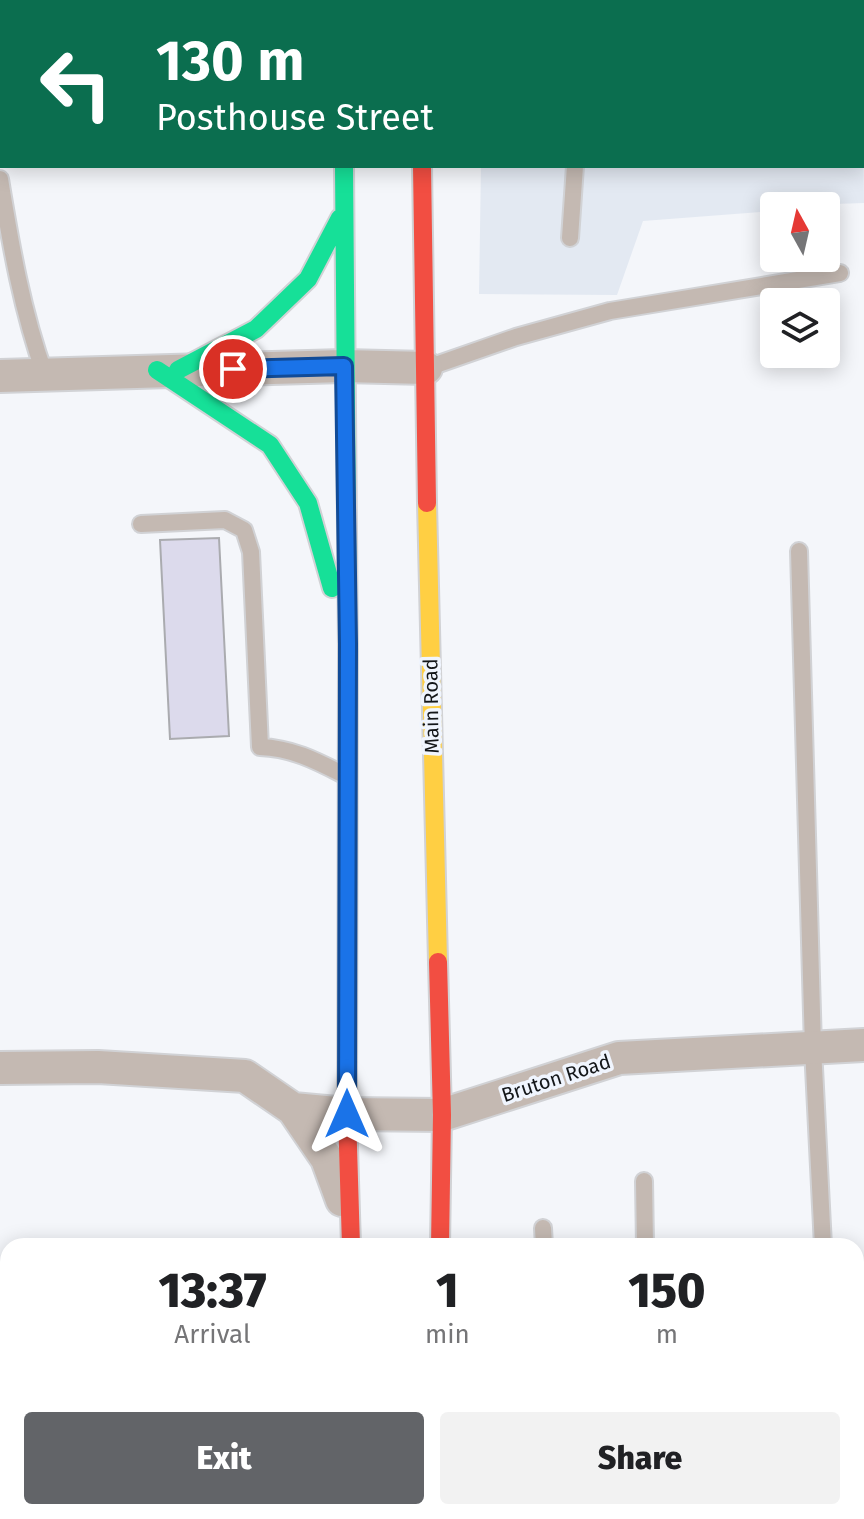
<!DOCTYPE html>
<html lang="en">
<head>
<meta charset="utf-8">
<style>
	:root { --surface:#fff; --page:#f2f2f2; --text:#202124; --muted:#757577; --accent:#626468 }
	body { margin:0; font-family:"Fira Sans",sans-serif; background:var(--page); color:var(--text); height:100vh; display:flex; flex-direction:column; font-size:30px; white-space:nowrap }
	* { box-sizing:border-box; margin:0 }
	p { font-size:26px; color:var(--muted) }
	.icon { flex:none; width:44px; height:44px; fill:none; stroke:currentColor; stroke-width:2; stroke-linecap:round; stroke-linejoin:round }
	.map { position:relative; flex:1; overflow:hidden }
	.panel { position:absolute; left:0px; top:1238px; width:864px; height:282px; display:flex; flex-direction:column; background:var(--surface); border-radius:24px 24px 0 0; box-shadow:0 4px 20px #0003 }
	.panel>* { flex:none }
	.guide { position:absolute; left:0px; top:0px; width:864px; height:168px; box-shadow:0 4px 20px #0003; background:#0b6e4f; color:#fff; overflow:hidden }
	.needle { width:52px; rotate:352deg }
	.controls { position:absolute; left:760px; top:192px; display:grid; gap:16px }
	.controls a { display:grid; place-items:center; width:80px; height:80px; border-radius:8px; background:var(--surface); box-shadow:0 4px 20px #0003; font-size:40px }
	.pin { position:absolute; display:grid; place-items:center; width:68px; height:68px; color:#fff; margin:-34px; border:4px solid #fff; border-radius:50%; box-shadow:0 2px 8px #0007 }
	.me { position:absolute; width:88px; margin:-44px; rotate:0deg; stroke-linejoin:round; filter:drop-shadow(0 0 6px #0008) }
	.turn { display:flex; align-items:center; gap:28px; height:168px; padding:0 24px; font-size:36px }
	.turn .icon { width:104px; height:104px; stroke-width:2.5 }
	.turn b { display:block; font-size:56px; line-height:68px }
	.eta { display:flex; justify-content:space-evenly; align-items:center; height:136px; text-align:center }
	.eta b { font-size:48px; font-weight:800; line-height:56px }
	.cta { display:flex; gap:16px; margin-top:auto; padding:16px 24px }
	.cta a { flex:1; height:92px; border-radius:8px; background:var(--accent); color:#fff; font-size:32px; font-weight:800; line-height:92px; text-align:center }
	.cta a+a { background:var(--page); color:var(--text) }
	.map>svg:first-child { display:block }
	.built { fill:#e3e9f2 }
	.building { fill:#dcdaec; stroke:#aaabaf; stroke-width:2 }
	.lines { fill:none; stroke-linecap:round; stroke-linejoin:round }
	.lane-casing { stroke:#d1d2d5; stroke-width:20 }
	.street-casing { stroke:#d1d2d5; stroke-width:36 }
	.fast-casing { stroke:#d1d2d5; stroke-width:22 }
	.slow-casing { stroke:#d1d2d5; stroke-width:22 }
	.jam-casing { stroke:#d1d2d5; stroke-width:22 }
	.lane { stroke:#c4b9b2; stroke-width:16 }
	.street { stroke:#c4b9b2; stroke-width:32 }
	.fast { stroke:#16e098; stroke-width:18 }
	.slow { stroke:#ffcf43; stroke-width:18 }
	.jam { stroke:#f24e42; stroke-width:18 }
	.route-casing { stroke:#114b97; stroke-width:20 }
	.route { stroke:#1a73e8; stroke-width:14 }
	.labels { text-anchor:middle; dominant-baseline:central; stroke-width:7; stroke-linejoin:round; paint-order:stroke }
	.street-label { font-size:20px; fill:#131619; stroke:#f0f5fe }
</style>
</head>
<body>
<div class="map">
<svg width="864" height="1519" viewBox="0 0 864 1519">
	<rect width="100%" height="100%" fill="#f4f6fa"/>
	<path class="built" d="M483,0H861V2H483Z
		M862,21L864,203L774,206V211L643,221L617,295L479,294L481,166H862Z"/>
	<path class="building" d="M219,538L229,736L170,739L160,540Z"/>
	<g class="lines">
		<g class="lane-casing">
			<path id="lane" d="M856,0V2
				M0,179C11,246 22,311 45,375
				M570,238L575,166
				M427,368L516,337L610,311L840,273
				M141,524L225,520L244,530L251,552L260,747C291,748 315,760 342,774
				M799,551L813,1048L823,1246
				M644,1181L645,1246
				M543,1228L544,1246
				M550,1512L551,1519
				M838,1512V1519"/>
		</g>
		<g class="street-casing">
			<path id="street" d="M0,376L344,366L426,368
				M0,1068L98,1067L245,1076L293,1109L327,1159L342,1200
				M293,1109L347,1114L442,1115L619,1058L864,1045"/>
		</g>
		<g class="fast-casing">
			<path id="fast" d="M344,166L348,652
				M157,370L270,445L308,503L332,588
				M178,370L256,329L308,279L340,218"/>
		</g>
		<g class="slow-casing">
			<path id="slow" d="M427,503L438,962"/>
		</g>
		<g class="jam-casing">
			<path id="jam" d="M344,0V2
				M421,0V2
				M422,166L427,503
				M348,652L347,1114L351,1246
				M438,962L442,1115L440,1246
				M430,1512V1519
				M351,1519L352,1512"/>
		</g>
		<use href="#lane" class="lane"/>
		<use href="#street" class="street"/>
		<use href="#fast" class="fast"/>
		<use href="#slow" class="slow"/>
		<use href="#jam" class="jam"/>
	</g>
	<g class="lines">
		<g class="route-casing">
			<path id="route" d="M233,369L344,366L348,644L347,1114"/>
		</g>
		<use href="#route" class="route"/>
	</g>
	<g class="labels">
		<g class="street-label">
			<text transform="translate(431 706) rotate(-91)">Main Road</text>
			<text transform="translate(556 1078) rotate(-18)">Bruton Road</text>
		</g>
	</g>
</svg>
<div class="controls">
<a><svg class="needle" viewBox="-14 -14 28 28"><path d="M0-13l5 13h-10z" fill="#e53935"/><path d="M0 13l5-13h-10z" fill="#757577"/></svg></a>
<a><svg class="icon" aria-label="layers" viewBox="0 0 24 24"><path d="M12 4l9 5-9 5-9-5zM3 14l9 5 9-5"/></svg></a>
</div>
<div class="pin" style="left:233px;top:369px;background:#d93025"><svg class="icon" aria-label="arrive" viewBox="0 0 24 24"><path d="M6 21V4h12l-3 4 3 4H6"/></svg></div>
<svg class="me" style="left:347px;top:1114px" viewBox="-20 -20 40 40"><path d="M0-17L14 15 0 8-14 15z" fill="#1a73e8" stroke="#fff" stroke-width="4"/></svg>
<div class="guide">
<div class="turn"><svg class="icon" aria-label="left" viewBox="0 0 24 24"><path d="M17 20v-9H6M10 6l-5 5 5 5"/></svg><div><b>130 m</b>Posthouse Street</div></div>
</div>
<section class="panel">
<div class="eta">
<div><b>13:37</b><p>Arrival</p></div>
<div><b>1</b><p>min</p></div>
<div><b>150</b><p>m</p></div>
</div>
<div class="cta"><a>Exit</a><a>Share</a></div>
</section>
</div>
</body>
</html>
